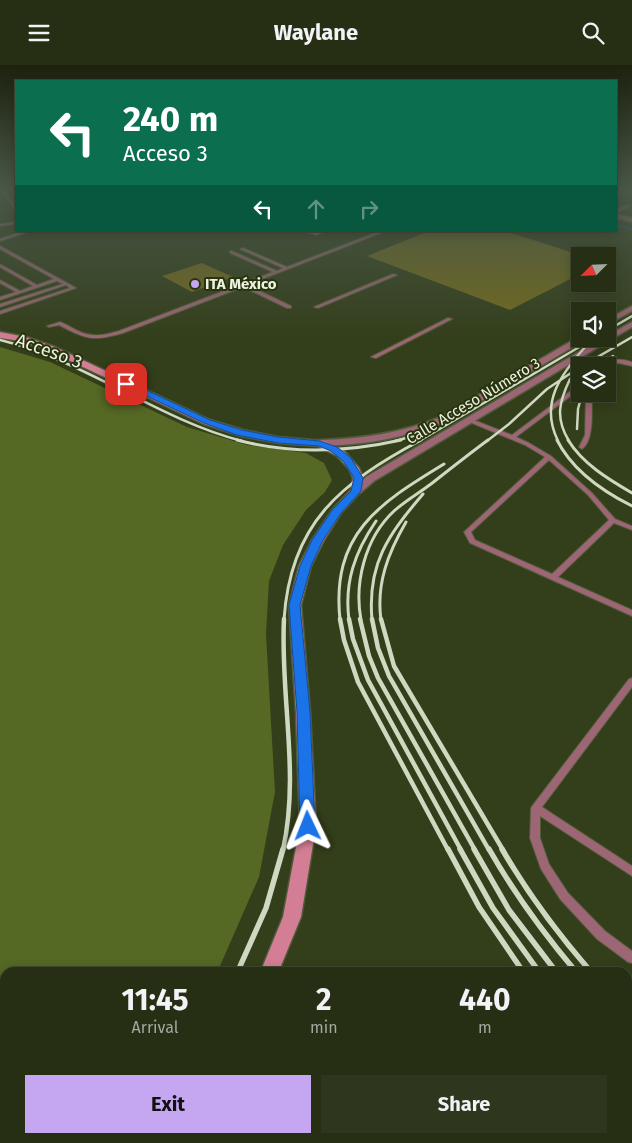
<!DOCTYPE html>
<html lang="en">
<head>
<meta charset="utf-8">
<style>
	:root { --surface:#262e14; --page:#2e361d; --text:#f1f3f6; --muted:#a4a8a0; --line:#424a34; --accent:#c5a6f0 }
	body { margin:0; font-family:"Fira Sans",sans-serif; background:var(--page); color:var(--text); height:100vh; display:flex; flex-direction:column; font-size:19px; white-space:nowrap }
	* { box-sizing:border-box; margin:0 }
	p { font-size:16px; color:var(--muted) }
	.icon { flex:none; width:28px; height:28px; fill:none; stroke:currentColor; stroke-width:2; stroke-linecap:round; stroke-linejoin:round }
	.map { position:relative; flex:1; overflow:hidden }
	.drawer { position:absolute; left:0px; top:902px; width:632px; height:176px; display:flex; flex-direction:column; background:var(--surface); border-radius:15px 15px 0 0; box-shadow:0 2px 12px #0003,0 0 0 1px var(--line) }
	.drawer>* { flex:none }
	.banner { position:absolute; left:15px; top:15px; width:602px; height:152px; border-radius:0px; box-shadow:0 2px 12px #0003,0 0 0 1px var(--line); background:#0b6e4f; color:#fff; overflow:hidden }
	.needle { width:32px; rotate:246deg }
	.controls { position:absolute; left:571px; top:182px; display:grid; gap:10px }
	.controls a { display:grid; place-items:center; width:45px; height:45px; border-radius:0px; background:var(--surface); box-shadow:0 2px 12px #0003,0 0 0 1px var(--line); font-size:25px }
	.pin { position:absolute; display:grid; place-items:center; width:42px; height:42px; color:#fff; margin:-21px; border-radius:10px; box-shadow:0 2px 8px #0006 }
	.me { position:absolute; width:55px; margin:-28px; rotate:358deg; stroke-linejoin:round; filter:drop-shadow(0 0 4px #0008) }
	.turn { display:flex; align-items:center; gap:18px; height:105px; padding:0 25px; font-size:22px }
	.turn .icon { width:65px; height:65px; stroke-width:2.5 }
	.turn b { display:block; font-size:35px; line-height:42px }
	.lanes { display:flex; align-items:center; height:48px; padding:0 25px; background:#0003; justify-content:center; gap:25px; direction:ltr }
	.lanes .off { opacity:.35 }
	.eta { display:flex; justify-content:space-evenly; align-items:center; height:85px; text-align:center }
	.eta b { font-size:30px; font-weight:700; line-height:35px }
	.button { display:flex; gap:10px; margin-top:auto; padding:10px 25px }
	.button a { flex:1; height:58px; border-radius:0px; background:var(--accent); color:#111; font-size:20px; font-weight:700; line-height:58px; text-align:center }
	.button a+a { background:var(--page); color:var(--text) }
	header { display:flex; justify-content:space-between; align-items:center; height:65px; padding:0 25px; background:var(--surface); font-size:22px; font-weight:700 }
	.map>svg:first-child { display:block }
	.green { fill:#556824 }
	.lines { fill:none; stroke-linecap:round; stroke-linejoin:round }
	.stream { stroke:#165782; stroke-width:2 }
	.building { fill:#726a1e }
	.service-casing { stroke:#515b3a; stroke-width:2 }
	.tertiary-casing { stroke:#515b3a; stroke-width:3 }
	.secondary-casing { stroke:#515b3a; stroke-width:3 }
	.service { fill:#9c6674; fill-rule:evenodd }
	.tertiary { fill:#9c6674; fill-rule:evenodd }
	.secondary { fill:#d37e95; fill-rule:evenodd }
	.rail-far3 { stroke:#cfd8c0; stroke-width:2.5 }
	.rail-far2 { stroke:#cfd8c0; stroke-width:3 }
	.rail-far1 { stroke:#cfd8c0; stroke-width:4.5 }
	.rail { stroke:#cfd8c0; stroke-width:5.5 }
	.route { fill:#1a73e8; stroke:#114b97 }
	.poi-dot { fill:#c5a6f0; stroke:#29330f; stroke-width:2 }
	.labels { text-anchor:middle; dominant-baseline:central; stroke-width:4; stroke-linejoin:round; paint-order:stroke }
	.far-poi-label { font-size:15px; font-weight:bold; fill:#ecf4df; stroke:#29330f; text-anchor:start }
	.far-street-label { font-size:15px; fill:#ecf4df; stroke:#29330f }
	.street-label { font-size:18px; fill:#ecf4df; stroke:#29330f }
</style>
</head>
<body>
<header><svg class="icon" aria-label="menu" viewBox="0 0 24 24"><path d="M4 6h16M4 12h16M4 18h16"/></svg>Waylane<svg class="icon" aria-label="search" viewBox="0 0 24 24"><circle cx="10" cy="10" r="6"/><path d="M15 15l6 6"/></svg></header>
<div class="map">
<svg width="632" height="1078" viewBox="0 0 632 1078">
	<rect width="100%" height="100%" fill="#333e1a"/>
	<path class="green" d="M0,282L50,297L187,362L247,380L306,388L324,398L332,415L325,427L306,445L283,480L269,516L266,569L275,727L259,812L220,901L216,908H5V1074H77L72,1078H0Z"/>
	<g class="lines">
		<path class="stream" d="M616,160L632,164"/>
	</g>
	<path class="building" d="M429,166H505L580,190V209L510,245L367,191Z
		M202,198L233,212L192,227L162,211Z"/>
	<g class="lines">
		<g class="service-casing">
			<path id="service" d="M0,125H4L16,141V144H15Z
				M616,127L619,128L616,130Z
				M627,140L630,141L616,148V145Z
				M16,157V159L0,161V159Z
				M24,166H31L0,176V174Z
				M304,166L316,168L326,166L316,170Z
				M380,166H386L247,220L291,241V243H287L243,222L123,268C92,277 86,274 59,260L49,262L47,261L60,257C66,259 72,263 78,266C92,273 106,270 119,266L273,207L230,188V186H232L277,206L283,203L240,184L243,183L287,202Z
				M0,181L76,223L0,249V246L70,223L66,220L0,242V239L63,219L57,216L0,235V232L16,227L0,218V215L20,226L33,221L0,202V199L37,220L54,214L0,184Z
				M393,209L397,210L318,243L314,242Z
				M448,253L452,254L376,293L371,292Z
				M615,295C621,294 626,295 632,297V301L618,298L608,302L603,301L607,298Z
				M580,319V324L516,372L529,378L551,391L592,428L615,454L632,461V465L614,458L558,512L632,545V551L470,478L464,467L545,392L525,380L467,356V354H471L512,370ZM549,395L588,430L609,455L552,509L475,475L471,467Z
				M586,329H592C591,344 595,375 582,384L579,382L585,370Z
				M632,613V622L542,742L632,801V811L540,751V773L549,799L568,828L605,866L632,886V898L628,897L597,874L560,834L541,804L530,773L531,743L533,740L629,614Z
				M170,1074H184L186,1078H171Z
				M304,1074H317L316,1078H302Z
				M346,1074H360L362,1078H347Z"/>
		</g>
		<g class="tertiary-casing">
			<path id="tertiary" d="M616,149L632,153V157L616,153Z
				M632,241V246L608,259V254Z
				M632,257V262L374,416L360,428H352L351,426L366,412L601,274H608V270Z
				M580,271V274H584L583,276L447,356C406,373 364,380 320,381L315,378L320,375C362,374 401,368 441,352Z"/>
		</g>
		<g class="secondary-casing">
			<path id="secondary" d="M0,267L26,272L55,282L210,355L243,365L278,372L324,376L345,387L359,403L363,413L361,426L341,448L324,475L311,501L301,540L310,647L316,761L301,852L278,908H260L283,852L300,761L296,647L289,540L299,501L312,475L333,444L351,425L353,413L349,404L337,391L318,381L278,378L241,371L204,359L49,286L21,276L0,273Z
				M142,1074H164L163,1078H141Z"/>
		</g>
		<use href="#service" class="service"/>
		<use href="#tertiary" class="tertiary"/>
		<use href="#secondary" class="secondary"/>
		<path class="rail-far3" d="M608,265L632,251
			M0,275C86,296 157,354 242,376
			M582,301L632,272
			M598,301L613,291
			M577,364L578,344L582,329
			M395,376L424,368
			M419,376L593,274
			M487,376L509,359L547,324L580,302
			M558,376C539,338 561,309 586,281
			M569,376C555,353 559,337 570,314"/>
		<path class="rail-far2" d="M237,375C290,389 348,387 401,375
			M557,375C572,405 602,426 632,441
			M568,375C583,399 608,414 632,428
			M284,555C290,458 341,418 421,375
			M340,555C331,469 378,439 444,399
			M349,555C344,517 355,487 376,456
			M361,555C354,518 365,473 394,446C405,436 419,428 431,419C450,404 469,389 488,375
			M372,555C367,499 388,470 423,429
			M381,555C376,519 388,488 406,457"/>
		<path class="rail-far1" d="M340,554L344,575L358,617L448,785
			M349,554L353,574L368,615L461,785
			M360,554L369,591L378,613L475,785
			M372,554L378,583L389,611L489,785
			M381,554L394,601L503,785
			M283,785C300,708 280,631 284,554"/>
		<path class="rail" d="M448,784L479,842L524,908
			M460,784L493,843L540,908
			M474,784L509,845L557,908
			M489,784C514,828 544,869 577,908
			M502,784C528,829 558,869 592,908
			M237,908L266,843L283,784
			M628,941L632,945
			M628,956L632,960
			M628,975L632,978
			M628,994L632,998
			M628,1009L632,1013
			M105,1078L109,1074"/>
	</g>
	<linearGradient id="sky" x2="0" y2="1"><stop stop-color="#1c220e"/><stop offset="0.45" stop-color="#4a5849"/><stop offset="1" stop-color="#4a5849" stop-opacity="0"/></linearGradient>
	<rect width="632" height="276" fill="url(#sky)"/>
	<path class="route" d="M123,317H129L210,355L242,365L278,372L320,376L337,382L351,393L363,413L361,426L341,448L323,475L311,501L300,540L310,647L315,761L313,765L308,767L303,765L300,761L297,647L289,540L300,501L312,475L333,444L351,426L354,413L344,397L331,386L319,381L278,378L237,370L204,358L123,320Z"/>
	<circle class="poi-dot" cx="195" cy="219" r="5"/>
	<g class="labels">
		<g class="far-poi-label">
			<text x="205" y="219">ITA México</text>
		</g>
		<g class="far-street-label">
			<text transform="translate(473 336) rotate(-31)">Calle Acceso Número 3</text>
		</g>
		<g class="street-label">
			<text transform="translate(49 286) rotate(20)">Acceso 3</text>
		</g>
	</g>
</svg>
<div class="controls">
<a><svg class="needle" viewBox="-14 -14 28 28"><path d="M0-13l5 13h-10z" fill="#e53935"/><path d="M0 13l5-13h-10z" fill="#a4a8a0"/></svg></a>
<a><svg class="icon" aria-label="sound" viewBox="0 0 24 24"><path d="M4 9h4l5-4v14l-5-4H4zM17 9q2 3 0 6"/></svg></a>
<a><svg class="icon" aria-label="layers" viewBox="0 0 24 24"><path d="M12 4l9 5-9 5-9-5zM3 14l9 5 9-5"/></svg></a>
</div>
<div class="pin" style="left:126px;top:319px;background:#d93025"><svg class="icon" aria-label="arrive" viewBox="0 0 24 24"><path d="M6 21V4h12l-3 4 3 4H6"/></svg></div>
<svg class="me" style="left:308px;top:761px" viewBox="-20 -20 40 40"><path d="M0-17L14 15 0 8-14 15z" fill="#1a73e8" stroke="#fff" stroke-width="4"/></svg>
<div class="banner">
<div class="turn"><svg class="icon" aria-label="left" viewBox="0 0 24 24"><path d="M17 20v-9H6M10 6l-5 5 5 5"/></svg><div><b>240 m</b>Acceso 3</div></div>
<div class="lanes"><svg class="icon" aria-label="left" viewBox="0 0 24 24"><path d="M17 20v-9H6M10 6l-5 5 5 5"/></svg><svg class="icon off" aria-label="ahead" viewBox="0 0 24 24"><path d="M12 20V5M6 11l6-6 6 6"/></svg><svg class="icon off" aria-label="right" viewBox="0 0 24 24"><path d="M7 20v-9h11M14 6l5 5-5 5"/></svg></div>
</div>
<section class="drawer">
<div class="eta">
<div><b>11:45</b><p>Arrival</p></div>
<div><b>2</b><p>min</p></div>
<div><b>440</b><p>m</p></div>
</div>
<div class="button"><a>Exit</a><a>Share</a></div>
</section>
</div>
</body>
</html>
